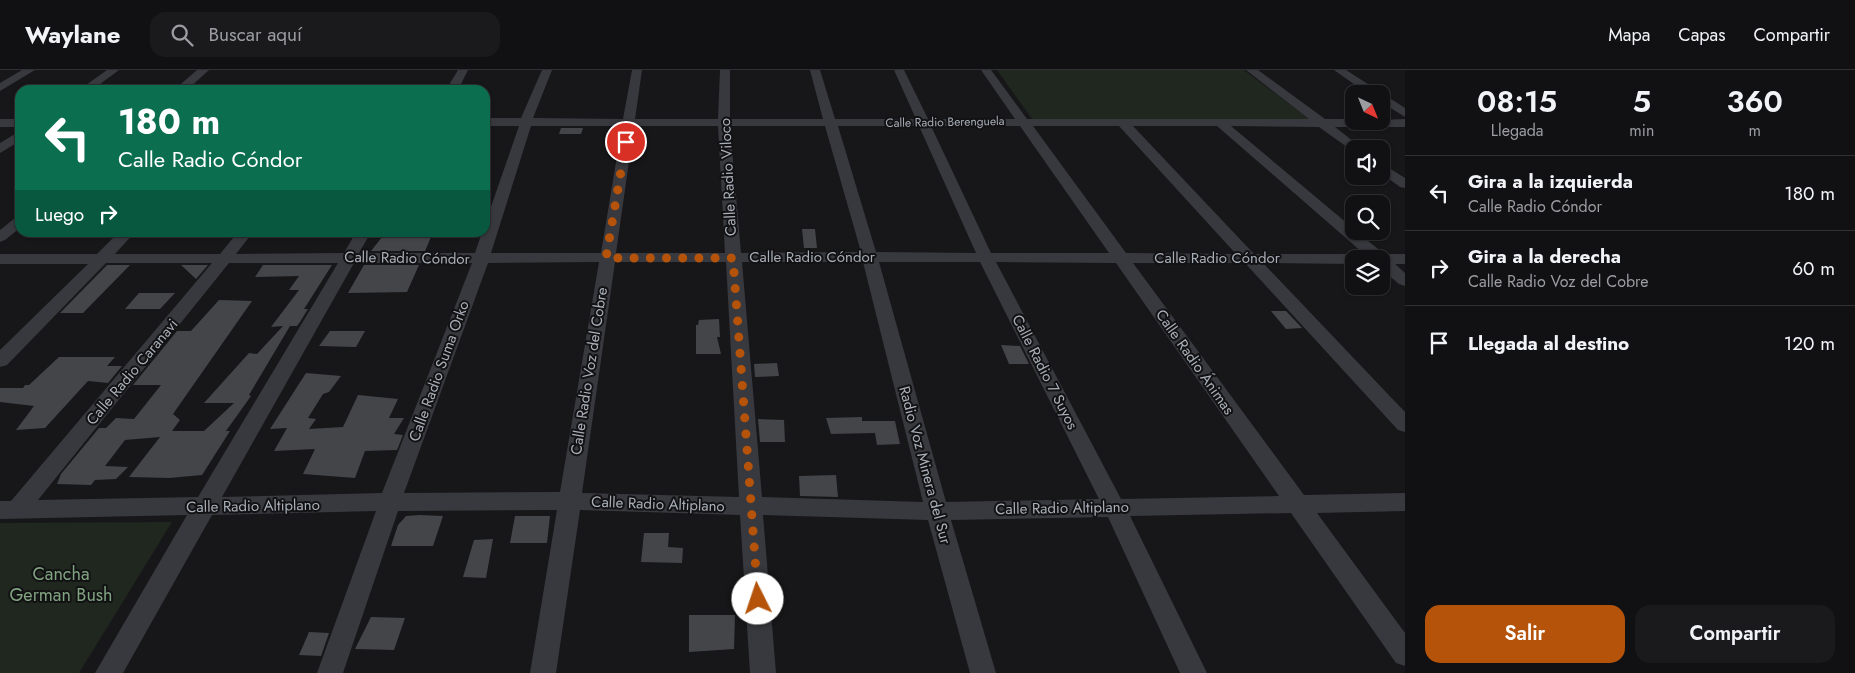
<!DOCTYPE html>
<html lang="es">
<head>
<meta charset="utf-8">
<style>
	:root { --surface:#111113; --page:#1a1a1c; --text:#f1f3f6; --muted:#9c9da0; --line:#303133; --accent:#b45309 }
	body { margin:0; font-family:Jost,sans-serif; background:var(--page); color:var(--text); height:100vh; display:flex; flex-direction:column; font-size:19px; white-space:nowrap }
	* { box-sizing:border-box; margin:0 }
	p { font-size:16px; color:var(--muted) }
	.icon { flex:none; width:28px; height:28px; fill:none; stroke:currentColor; stroke-width:2; stroke-linecap:round; stroke-linejoin:round }
	.map { position:relative; flex:1; overflow:hidden }
	.side { display:flex; flex-direction:column; background:var(--surface); width:450px }
	.side>* { flex:none }
	.top-card { position:absolute; left:15px; top:15px; width:475px; height:152px; border-radius:15px; box-shadow:0 1px 4px #0004,0 0 0 1px var(--line); background:#0b6e4f; color:#fff; overflow:hidden }
	.needle { width:32px; rotate:137deg }
	.buttons { position:absolute; left:1345px; top:15px; display:grid; gap:10px }
	.buttons a { display:grid; place-items:center; width:45px; height:45px; border-radius:10px; background:var(--surface); box-shadow:0 1px 4px #0004,0 0 0 1px var(--line); font-size:25px }
	.pin { position:absolute; display:grid; place-items:center; width:42px; height:42px; color:#fff; margin:-21px; border:2px solid #fff; border-radius:50%; box-shadow:0 1px 5px #0007 }
	.me { position:absolute; width:55px; margin:-28px; rotate:356deg; stroke-linejoin:round; filter:drop-shadow(0 0 4px #0008) }
	.turn { display:flex; align-items:center; gap:18px; height:105px; padding:0 20px; font-size:22px }
	.turn .icon { width:65px; height:65px; stroke-width:2.5 }
	.turn b { display:block; font-size:35px; line-height:42px }
	.then { display:flex; align-items:center; height:48px; padding:0 20px; background:#0003; gap:10px; font-size:19px }
	.eta { display:flex; justify-content:space-evenly; align-items:center; height:85px; text-align:center }
	.eta b { font-size:30px; font-weight:600; line-height:35px }
	.button { display:flex; gap:10px; margin-top:auto; padding:10px 20px }
	.button a { flex:1; height:58px; border-radius:15px; background:var(--accent); color:#fff; font-size:20px; font-weight:600; line-height:58px; text-align:center }
	.button a+a { background:var(--page); color:var(--text) }
	ul { padding:0; list-style:none }
	li { display:flex; align-items:center; gap:15px; height:75px; padding:0 20px; border-top:1px solid var(--line) }
	li div { flex:1 }
	li b { display:block; font-size:19px }
	li em { font-style:normal }
	header { display:flex; align-items:center; gap:30px; box-sizing:border-box; height:70px; padding:0 25px; background:var(--surface); border-bottom:1px solid var(--line) }
	header strong { font-size:24px }
	nav { display:flex; gap:28px; margin-inline-start:auto; font-size:18px }
	.search { width:350px; height:45px; background:var(--page); display:flex; align-items:center; gap:12px; box-sizing:border-box; padding:0 18px; border-radius:15px; color:var(--muted); font-size:19px }
	main { display:flex; flex:1; min-height:0 }
	.map>svg:first-child { display:block }
	.green { fill:#1f271f }
	.building { fill:#434549 }
	.lines { fill:none; stroke-linecap:round; stroke-linejoin:round }
	.minor { fill:#38393e; fill-rule:evenodd }
	.route { stroke:#b45309; stroke-width:9; stroke-dasharray:0 16.2 }
	.labels { text-anchor:middle; dominant-baseline:central; stroke-width:4; stroke-linejoin:round; paint-order:stroke }
	.far-street-label { font-size:12px; fill:#a9afb9; stroke:#121214 }
	.street-label { font-size:15px; fill:#a9afb9; stroke:#121214 }
	.near-park-label { font-size:18px; fill:#80a380; stroke:#121214 }
</style>
</head>
<body>
<header>
<strong>Waylane</strong>
<div class="search"><svg class="icon" aria-label="search" viewBox="0 0 24 24"><circle cx="10" cy="10" r="6"/><path d="M15 15l6 6"/></svg>Buscar aquí</div>
<nav><a>Mapa</a><a>Capas</a><a>Compartir</a></nav>
</header>
<main>
<div class="map">
<svg width="1405" height="603" viewBox="0 0 1405 603">
	<rect width="100%" height="100%" fill="#171719"/>
	<path class="green" d="M997,0H1244L1309,49H1032Z
		M172,452L79,603H0V453Z"/>
	<path class="building" d="M561,58H583L581,64H559Z
		M802,159H815L817,178H804Z
		M382,167H431L425,181H371Z
		M107,195H130L83,243H60Z
		M181,195H208L196,209Z
		M263,195H332L304,239H308L300,252L297,256H290L249,325L251,326L226,361H230L202,405L169,408L129,407L160,367L125,370L105,396L128,397L116,409L95,410L91,415L57,414L61,404L99,358H106L116,348L134,349L161,315H133L177,261H191L219,230L252,231L173,344L180,350L172,361H204L234,333H204L249,283L257,284L283,256L271,257L299,220H289L299,206L255,207Z
		M364,195H419L407,222L348,223Z
		M139,223H175L160,239H125Z
		M1271,241H1286L1302,258L1286,259Z
		M719,249L720,267H717L721,284H696V255H698L699,250Z
		M330,261H365L356,277L319,276Z
		M1001,275L1020,276L1029,294H1009Z
		M59,287H115L107,296H122L108,313L88,311L45,358L16,360L34,336L0,332V318H23L25,315H29Z
		M777,293L779,306L755,307L754,294Z
		M306,303L341,306L329,322L323,324L308,348L316,349L309,359L343,357L358,325L398,329L389,348H404L394,364L403,365L397,380L365,381L355,408L303,404L315,379L274,381L287,358L270,359Z
		M862,347V351H895L900,374L877,375L875,363L831,364L826,348Z
		M758,349L784,350L785,372H760Z
		M836,405L838,427L800,426L799,406Z
		M420,445L443,446L433,476H391L398,455L406,446Z
		M515,446H550L547,473H510Z
		M644,463H669L668,477L683,478L682,493L641,492Z
		M493,469L486,508L463,507L474,470Z
		M689,545H735L734,579L689,582Z
		M371,547L405,548L394,580L355,579Z
		M309,562L329,563L321,586L299,585Z"/>
	<g class="lines">
		<path class="minor" d="M22,0H35L0,21V13Z
			M107,0H119L92,20H79Z
			M197,0H209L187,20H174Z
			M458,0H468L458,20H446Z
			M542,0H552L533,48L623,49L632,0H642L635,49H718L720,0H730V49H823L810,0H820L835,49H916L894,0H904L928,49H1015L981,0H991L1027,49H1309L1246,0H1258L1325,49H1354V51L1405,49V57H1335L1363,79H1354V82L1319,57L1231,56L1354,159V161H1356L1384,184H1405V194H1395L1405,203V216L1399,214L1381,199V189H1370L1217,56H1133L1254,184H1354L1360,186L1362,189H1354V194L1263,193L1405,342V362L1398,360L1245,193H1133L1304,425L1405,423V441L1317,443L1405,563V596L1396,593L1291,443L1130,446L1207,603H1180L1108,447L951,450L996,603H970L928,450L763,445L776,603H750L740,445L580,440L556,603H530L557,440L398,441L343,603H317L376,441L212,445L123,603H95L187,445L0,449V431H11L212,193H106L7,295L0,297V280L88,194H0V184H97L119,162H135L115,184H220L238,162H253L236,184L344,183L356,162H371L359,183H475L482,162H485V154L519,56H485V48H521ZM531,56H622L601,183H491ZM634,56H718L725,183H616ZM730,56H825L861,182L741,183ZM838,56H919L976,183L876,182ZM931,56H1020L1109,183H991ZM1033,56H1119L1236,184L1126,183ZM599,192L560,422L404,423L488,193ZM615,192H726L739,427L582,423ZM742,192H863L923,432L762,427ZM879,192H980L1099,429L946,432ZM996,192L1116,193L1279,426L1121,429ZM229,193H338L198,427L38,430ZM354,193H472L382,423L222,427Z
			M1334,0H1346L1405,38V47L1381,32V24H1368Z
			M0,49H20V57H0Z
			M20,61V71L0,83V73Z
			M1381,93L1405,108V118L1400,117L1381,103Z
			M20,147V158L5,170L0,172V160L15,148Z"/>
	</g>
	<g class="lines">
		<path class="route" d="M626,72L606,188H733L758,529"/>
	</g>
	<g class="labels">
		<g class="far-street-label">
			<text transform="translate(945 52) rotate(-1)">Calle Radio Berenguela</text>
		</g>
		<g class="street-label">
			<text transform="translate(728 107) rotate(-93)">Calle Radio Viloco</text>
			<text x="812" y="187">Calle Radio Cóndor</text>
			<text transform="translate(407 188) rotate(1)">Calle Radio Cóndor</text>
			<text x="1217" y="188">Calle Radio Cóndor</text>
			<text transform="translate(1195 292) rotate(55)">Calle Radio Ánimas</text>
			<text transform="translate(439 301) rotate(-70)">Calle Radio Suma Orko</text>
			<text transform="translate(589 301) rotate(-81)">Calle Radio Voz del Cobre</text>
			<text transform="translate(132 302) rotate(-50)">Calle Radio Caranavi</text>
			<text transform="translate(1045 302) rotate(63)">Calle Radio 7 Suyos</text>
			<text transform="translate(925 395) rotate(75)">Radio Voz Minera del Sur</text>
			<text transform="translate(658 434) rotate(2)">Calle Radio Altiplano</text>
			<text transform="translate(253 436) rotate(-1)">Calle Radio Altiplano</text>
			<text transform="translate(1062 438) rotate(-1)">Calle Radio Altiplano</text>
		</g>
		<g class="near-park-label">
			<text x="61" y="504">Cancha<tspan x="61" dy="21">German Bush</tspan></text>
		</g>
	</g>
</svg>
<div class="buttons">
<a><svg class="needle" viewBox="-14 -14 28 28"><path d="M0-13l5 13h-10z" fill="#e53935"/><path d="M0 13l5-13h-10z" fill="#9c9da0"/></svg></a>
<a><svg class="icon" aria-label="sound" viewBox="0 0 24 24"><path d="M4 9h4l5-4v14l-5-4H4zM17 9q2 3 0 6"/></svg></a>
<a><svg class="icon" aria-label="search" viewBox="0 0 24 24"><circle cx="10" cy="10" r="6"/><path d="M15 15l6 6"/></svg></a>
<a><svg class="icon" aria-label="layers" viewBox="0 0 24 24"><path d="M12 4l9 5-9 5-9-5zM3 14l9 5 9-5"/></svg></a>
</div>
<div class="pin" style="left:626px;top:72px;background:#d93025"><svg class="icon" aria-label="arrive" viewBox="0 0 24 24"><path d="M6 21V4h12l-3 4 3 4H6"/></svg></div>
<svg class="me" style="left:758px;top:529px" viewBox="-20 -20 40 40"><circle r="19" fill="#fff"/><path d="M0-13L10 11 0 6-10 11z" fill="#b45309"/></svg>
<div class="top-card">
<div class="turn"><svg class="icon" aria-label="left" viewBox="0 0 24 24"><path d="M17 20v-9H6M10 6l-5 5 5 5"/></svg><div><b>180 m</b>Calle Radio Cóndor</div></div>
<div class="then">Luego<svg class="icon" aria-label="right" viewBox="0 0 24 24"><path d="M7 20v-9h11M14 6l5 5-5 5"/></svg></div>
</div>
</div>
<section class="side">
<div class="eta">
<div><b>08:15</b><p>Llegada</p></div>
<div><b>5</b><p>min</p></div>
<div><b>360</b><p>m</p></div>
</div>
<ul>
<li><svg class="icon" aria-label="left" viewBox="0 0 24 24"><path d="M17 20v-9H6M10 6l-5 5 5 5"/></svg><div><b>Gira a la izquierda</b><p>Calle Radio Cóndor</p></div><em>180 m</em></li>
<li><svg class="icon" aria-label="right" viewBox="0 0 24 24"><path d="M7 20v-9h11M14 6l5 5-5 5"/></svg><div><b>Gira a la derecha</b><p>Calle Radio Voz del Cobre</p></div><em>60 m</em></li>
<li><svg class="icon" aria-label="arrive" viewBox="0 0 24 24"><path d="M6 21V4h12l-3 4 3 4H6"/></svg><div><b>Llegada al destino</b></div><em>120 m</em></li>
</ul>
<div class="button"><a>Salir</a><a>Compartir</a></div>
</section>
</main>
</body>
</html>
